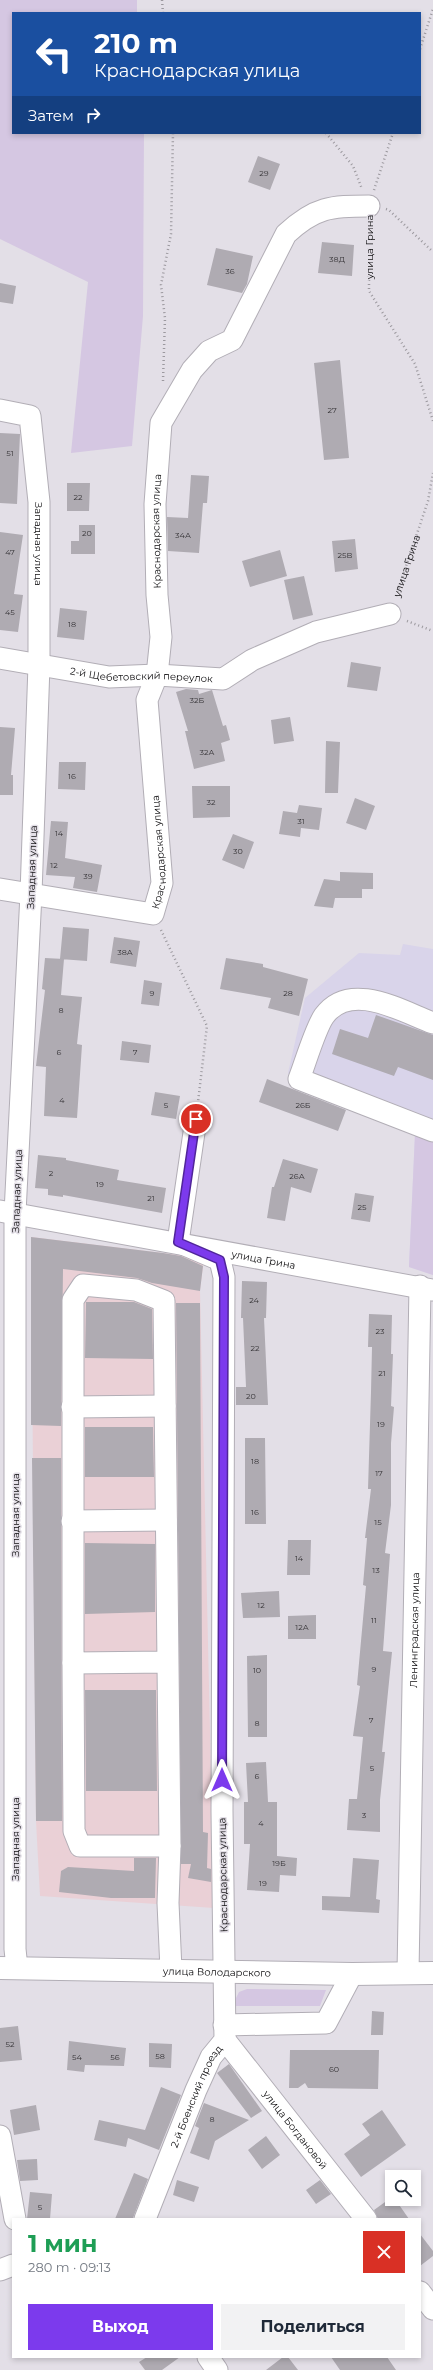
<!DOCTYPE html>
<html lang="ru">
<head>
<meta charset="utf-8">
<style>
	:root { --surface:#fff; --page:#f2f2f3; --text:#1f2937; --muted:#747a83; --accent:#7c3aed }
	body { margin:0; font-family:Montserrat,sans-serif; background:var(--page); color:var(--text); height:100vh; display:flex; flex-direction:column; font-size:15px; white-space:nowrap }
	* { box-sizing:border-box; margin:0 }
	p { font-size:13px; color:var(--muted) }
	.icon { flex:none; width:22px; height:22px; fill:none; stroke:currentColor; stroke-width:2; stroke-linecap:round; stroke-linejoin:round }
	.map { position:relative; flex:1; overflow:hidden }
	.side { position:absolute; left:12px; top:2218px; width:409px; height:140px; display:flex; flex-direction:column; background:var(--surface); border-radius:0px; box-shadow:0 2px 6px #0003 }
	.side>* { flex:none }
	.top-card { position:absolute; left:12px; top:12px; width:409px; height:122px; border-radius:0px; box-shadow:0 2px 6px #0003; background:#1a4fa0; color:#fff; overflow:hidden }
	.tools { position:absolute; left:385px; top:2170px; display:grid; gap:8px }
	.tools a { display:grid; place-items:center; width:36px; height:36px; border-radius:0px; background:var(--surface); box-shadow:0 2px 6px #0003; font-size:20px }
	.pin { position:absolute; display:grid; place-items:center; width:34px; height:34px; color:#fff; margin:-17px; border:2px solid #fff; border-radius:50%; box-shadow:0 1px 4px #0007 }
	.me { position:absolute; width:44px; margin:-22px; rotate:0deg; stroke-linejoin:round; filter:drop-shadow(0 0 3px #0008) }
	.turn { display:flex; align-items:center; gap:14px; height:84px; padding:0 16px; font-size:18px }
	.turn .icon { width:52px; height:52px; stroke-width:2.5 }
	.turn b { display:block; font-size:28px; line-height:34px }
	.then { display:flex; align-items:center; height:38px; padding:0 16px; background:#0003; gap:8px; font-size:15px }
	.round { display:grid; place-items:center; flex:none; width:42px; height:42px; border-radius:0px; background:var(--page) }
	.summary { display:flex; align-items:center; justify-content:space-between; height:68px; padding:0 16px }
	h1 { font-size:24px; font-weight:700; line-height:30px; color:#1e9e55 }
	.action { display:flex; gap:8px; margin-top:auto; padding:8px 16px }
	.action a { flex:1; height:46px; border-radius:0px; background:var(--accent); color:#fff; font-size:16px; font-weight:700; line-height:46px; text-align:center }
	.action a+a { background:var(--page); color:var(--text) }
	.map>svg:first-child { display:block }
	.industrial { fill:#ead0d6 }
	.medical { fill:#d9d4ea }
	.green { fill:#d5c7e2 }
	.building { fill:#afabb2 }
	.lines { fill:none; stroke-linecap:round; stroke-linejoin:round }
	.minor-casing { stroke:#b2aeb6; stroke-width:23 }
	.major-casing { stroke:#b2aeb6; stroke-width:24 }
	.path { stroke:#9c999f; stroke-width:2.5; stroke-dasharray:1 3; stroke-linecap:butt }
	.minor { stroke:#fff; stroke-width:21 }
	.major { stroke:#fff; stroke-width:22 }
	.route-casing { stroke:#51269a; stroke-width:10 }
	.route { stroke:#7c3aed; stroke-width:7 }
	.labels { text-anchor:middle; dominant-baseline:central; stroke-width:3; stroke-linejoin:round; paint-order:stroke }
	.number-label { font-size:8px; fill:#373538 }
	.street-label { font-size:10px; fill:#0f0e10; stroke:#e3dfe7 }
</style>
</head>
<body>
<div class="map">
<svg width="433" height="2370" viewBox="0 0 433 2370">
	<rect width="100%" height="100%" fill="#e3dfe7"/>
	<path class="industrial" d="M31,1237L204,1258L200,1290L214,1908L40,1896L36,1821Z"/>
	<path class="medical" d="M403,944L433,949V1275L409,1267L415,1134L292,1082L288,1073L305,998L359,953L400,955Z"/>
	<path class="green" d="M0,0H137V13H13V133H144L143,316L132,446L71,453L88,282L0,239Z
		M415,1134L433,1141V1275L409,1267Z
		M247,1989L326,1990L320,2006H232L239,1992Z"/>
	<path class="building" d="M258,156L280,164L270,190L248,182Z
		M322,242L354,245L352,276L318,273Z
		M216,248L253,256L247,284L242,293L207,285Z
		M0,283L16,286L13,304L0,302Z
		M340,360L349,458L324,460L314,363Z
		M0,433L20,434L17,504L0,503Z
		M191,475L209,476L207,503H203L199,553L168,551L167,517L188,518Z
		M67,483H90L89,511H67Z
		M79,525H95V554H71V541H79Z
		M0,532L23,535L14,594L23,595L18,632L0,630Z
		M355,539L358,569L335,572L332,541Z
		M280,550L287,576L250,587L242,561Z
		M304,576L313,615L293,620L284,580Z
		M60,608L87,611L84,640L57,637Z
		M351,662L381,667L377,691L347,687Z
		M186,689L198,690L199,694L212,690L223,726L226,725L230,740L221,743L225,761L194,769L185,731H188L176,692Z
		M290,717L294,741L274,744L271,720Z
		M0,727L15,728L11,775H13V795H0Z
		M326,741L340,742L338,793H325Z
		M59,762H86L85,790L58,789Z
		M192,786H230V817L193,818Z
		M355,798L375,806L366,830L346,823Z
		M299,805L322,808L319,830L301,828L300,837L279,834L283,811L297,813Z
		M51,821L68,822L65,858L102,865L97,892L73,888L75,877L46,875Z
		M233,834L254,842L244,869L222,860Z
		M340,872L373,873V889H362V898H335L333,908L314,906L324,879L340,881Z
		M63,927L89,929L87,961L60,959Z
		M114,937L140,941L136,967L110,963Z
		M45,958L64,959L61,995L82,997L77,1044L82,1045L77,1118L44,1116L46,1067L36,1066L45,990L42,989Z
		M226,958L263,964V967L308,979L299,1016L268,1008L271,998L220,989Z
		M144,980L162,983L159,1006L141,1004Z
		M376,1015L433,1035V1080L398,1067L394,1076L332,1054L340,1029L368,1038Z
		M122,1041L151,1045L149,1063L120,1060Z
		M267,1079L346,1110L338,1131L259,1102Z
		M155,1092L180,1096L176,1119L151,1115Z
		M38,1155L66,1158V1160L119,1170L117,1180L166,1188L162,1213L63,1195V1197L48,1195V1189L35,1188Z
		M283,1159L318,1169L311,1193L291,1187L285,1221L267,1218L272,1187H274Z
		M355,1193L374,1196L370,1222L351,1219Z
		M31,1237L163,1253L181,1256L203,1266L200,1291L152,1283L137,1278L63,1269L61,1426L31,1425Z
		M242,1281L267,1282L266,1318H264L268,1405H236V1387H246L243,1318H241Z
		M86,1302H134L152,1309L153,1359L85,1358Z
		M176,1303H200L203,1832L208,1833L207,1868L211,1869V1882L188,1878L191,1864H181Z
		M369,1314L392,1315L391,1354H393L391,1406L394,1407L391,1443V1505L385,1553L390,1554L383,1651L392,1652L382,1752H385L380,1800V1832L347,1830L349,1799H357L363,1737L353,1736L360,1686L357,1685L366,1586L363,1585L367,1538H365L371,1489H368L371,1392L372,1347H368Z
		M85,1427H153L154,1477H85Z
		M245,1438H265L266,1524H245Z
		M32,1458H61L62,1821H36Z
		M288,1540H311L310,1575H287Z
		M85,1543L155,1544V1612L85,1614Z
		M279,1591L280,1617L243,1618L241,1593Z
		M316,1615V1639H288V1616Z
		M267,1655V1737H248L247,1656Z
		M85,1690H156L157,1791H86Z
		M266,1762L268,1802H277V1856L297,1858L296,1876L280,1875L279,1892L247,1890L250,1844H244V1802H248L246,1763Z
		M134,1858H156L155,1898H111L59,1892L61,1871L68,1867L134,1871Z
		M353,1858L379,1860L376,1899L380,1900L379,1913L322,1910V1896L350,1897Z
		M372,2011L384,2012L383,2035H371Z
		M18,2026L22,2060L0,2062V2028Z
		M69,2041L126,2048L124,2066L85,2065L84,2072L67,2070Z
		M149,2043L172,2044L171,2068L149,2067Z
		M290,2050H379L378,2089L308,2088L305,2083L298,2088H289Z
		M229,2064L262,2111L251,2118L217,2073Z
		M161,2087L181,2095L159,2150L128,2138L126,2147L94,2140L99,2120L145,2130Z
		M204,2103L249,2120L215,2141L209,2160L190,2153L199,2128L195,2126Z
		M36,2105L40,2130L14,2135L10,2110Z
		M382,2110L406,2145L361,2177L344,2154L370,2135L362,2124Z
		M266,2136L280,2155L262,2169L248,2150Z
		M37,2159L38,2180L20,2181L17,2160Z
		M134,2173L148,2179L133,2218L115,2219Z
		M177,2180L199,2187L194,2202L173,2195Z
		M320,2180L331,2194L316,2204L306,2190Z
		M30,2192L52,2194L50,2219H27Z
		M392,2197V2199H395L409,2219H378L374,2210Z
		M420,2234L433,2251V2256L420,2266Z
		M147,2357H180L162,2370H145L139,2362Z
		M283,2357H288L298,2370H266Z
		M331,2357H387L396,2370H340Z"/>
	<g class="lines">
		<g class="minor-casing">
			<g id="minor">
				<path id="s2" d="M0,410L30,416L39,502V665L31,894L15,1213V1949L17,1968"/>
				<path id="s3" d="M0,658L109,677L157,675L223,679L252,660L316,632L390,614"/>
				<path id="s4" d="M0,889L153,914L162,883L147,700L157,675L161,637L157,595L155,504L161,423L192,370L209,351L232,340L286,234C315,207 331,206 369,206"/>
				<path d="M433,1023C401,1011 350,980 324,1016C315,1029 305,1064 299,1079L433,1131"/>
				<path id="s5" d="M0,1211L432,1290"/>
				<path d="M72,1407L165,1406"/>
				<path d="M72,1521L166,1520"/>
				<path d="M168,1662L73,1663V1300L83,1285L136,1290L164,1301L170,1846L168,1903L171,1970"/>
				<path d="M73,1663L74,1831L80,1846H170"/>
				<path id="s6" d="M408,1973L420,1286"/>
				<path d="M224,2025L326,2023L352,1974"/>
				<path id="s7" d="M225,2040L366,2219"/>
				<path d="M0,2136L15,2219"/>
				<path id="s8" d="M145,2219L196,2090L211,2057L225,2040L222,1811L224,1277L220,1260L178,1242L196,1119"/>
				<path d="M0,2270L13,2265"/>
				<path d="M420,2292L433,2309"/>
				<path d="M208,2357L217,2370"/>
			</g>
		</g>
		<g class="major-casing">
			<g id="major">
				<path id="s9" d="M0,1968L352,1974L433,1973"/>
			</g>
		</g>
		<g class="path">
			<path d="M162,0L163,13"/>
			<path d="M420,49L433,9"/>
			<path d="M326,133L353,166L362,189"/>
			<path d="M374,190L393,133"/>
			<path d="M386,209L389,210L433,252"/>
			<path d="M369,224V291L415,364L433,421"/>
			<path d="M163,381L165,318L161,285L171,234L173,133"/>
			<path id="s1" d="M396,596L428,501L433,473"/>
			<path d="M407,621L433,631"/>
			<path d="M161,930L207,1026L198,1102"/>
		</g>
		<use href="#minor" class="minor"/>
		<use href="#major" class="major"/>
	</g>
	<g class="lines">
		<g class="route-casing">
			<path id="route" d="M196,1119L178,1242L220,1260L224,1277L222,1780"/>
		</g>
		<use href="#route" class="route"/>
	</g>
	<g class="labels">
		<g class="number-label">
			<text x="264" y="173">29</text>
			<text x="337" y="259">38Д</text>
			<text x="230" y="271">36</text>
			<text x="332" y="410">27</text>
			<text x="10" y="453">51</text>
			<text x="78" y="497">22</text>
			<text x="87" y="533">20</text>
			<text x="183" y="535">34А</text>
			<text x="10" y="552">47</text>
			<text x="345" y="555">25В</text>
			<text x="10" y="612">45</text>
			<text x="72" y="624">18</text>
			<text x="197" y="700">32Б</text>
			<text x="207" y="752">32А</text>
			<text x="72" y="776">16</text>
			<text x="211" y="802">32</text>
			<text x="301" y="821">31</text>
			<text x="59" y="833">14</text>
			<text x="238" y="851">30</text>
			<text x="54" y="865">12</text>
			<text x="88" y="876">39</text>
			<text x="125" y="952">38А</text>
			<text x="152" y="993">9</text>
			<text x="288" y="993">28</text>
			<text x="61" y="1010">8</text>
			<text x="59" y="1052">6</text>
			<text x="135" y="1052">7</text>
			<text x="62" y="1100">4</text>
			<text x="166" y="1105">5</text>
			<text x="303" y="1105">26Б</text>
			<text x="51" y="1173">2</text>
			<text x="297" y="1176">26А</text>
			<text x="100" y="1184">19</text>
			<text x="151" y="1198">21</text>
			<text x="362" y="1207">25</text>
			<text x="254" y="1300">24</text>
			<text x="380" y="1331">23</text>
			<text x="255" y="1348">22</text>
			<text x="382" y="1373">21</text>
			<text x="251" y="1396">20</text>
			<text x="381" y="1424">19</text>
			<text x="255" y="1461">18</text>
			<text x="379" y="1473">17</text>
			<text x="255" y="1512">16</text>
			<text x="378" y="1522">15</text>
			<text x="299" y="1558">14</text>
			<text x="376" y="1570">13</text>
			<text x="261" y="1605">12</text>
			<text x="374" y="1620">11</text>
			<text x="302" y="1627">12А</text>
			<text x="374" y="1669">9</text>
			<text x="257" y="1670">10</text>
			<text x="371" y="1720">7</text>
			<text x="257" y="1723">8</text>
			<text x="372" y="1768">5</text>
			<text x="257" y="1776">6</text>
			<text x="364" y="1815">3</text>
			<text x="261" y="1823">4</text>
			<text x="279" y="1863">19Б</text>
			<text x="263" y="1883">19</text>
			<text x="10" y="2044">52</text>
			<text x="160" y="2056">58</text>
			<text x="77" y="2057">54</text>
			<text x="115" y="2057">56</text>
			<text x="334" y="2069">60</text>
			<text x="212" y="2119">8</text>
			<text x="40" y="2207">5</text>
		</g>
		<g class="street-label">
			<text transform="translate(369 247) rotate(-90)">улица Грина</text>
			<text stroke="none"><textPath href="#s4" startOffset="542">Краснодарская улица</textPath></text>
			<text stroke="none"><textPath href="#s2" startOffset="159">Западная улица</textPath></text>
			<text stroke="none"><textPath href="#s1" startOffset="32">улица Грина</textPath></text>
			<text stroke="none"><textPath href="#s3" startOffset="143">2-й Щебетовский переулок</textPath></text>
			<text stroke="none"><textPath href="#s4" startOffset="218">Краснодарская улица</textPath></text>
			<text transform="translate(32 867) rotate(-88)">Западная улица</text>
			<text transform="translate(17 1191) rotate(-88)">Западная улица</text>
			<text stroke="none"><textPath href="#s5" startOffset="268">улица Грина</textPath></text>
			<text transform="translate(15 1515) rotate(-90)">Западная улица</text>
			<text stroke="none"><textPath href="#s6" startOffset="343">Ленинградская улица</textPath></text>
			<text transform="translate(15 1839) rotate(-90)">Западная улица</text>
			<text transform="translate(223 1875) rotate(-91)">Краснодарская улица</text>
			<text stroke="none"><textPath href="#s9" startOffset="217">улица Володарского</textPath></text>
			<text stroke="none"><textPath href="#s8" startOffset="133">2-й Боенский проезд</textPath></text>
			<text stroke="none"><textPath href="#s7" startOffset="114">улица Богдановой</textPath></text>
		</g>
	</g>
</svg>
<div class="tools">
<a><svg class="icon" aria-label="search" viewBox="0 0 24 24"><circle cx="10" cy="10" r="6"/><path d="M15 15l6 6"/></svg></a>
</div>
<div class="pin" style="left:196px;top:1119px;background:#d93025"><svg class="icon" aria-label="arrive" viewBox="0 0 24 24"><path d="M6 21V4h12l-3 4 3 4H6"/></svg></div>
<svg class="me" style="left:222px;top:1780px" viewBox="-20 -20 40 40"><path d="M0-17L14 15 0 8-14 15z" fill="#7c3aed" stroke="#fff" stroke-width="4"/></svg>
<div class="top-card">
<div class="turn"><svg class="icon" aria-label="left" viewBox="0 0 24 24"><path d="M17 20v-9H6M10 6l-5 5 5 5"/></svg><div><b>210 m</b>Краснодарская улица</div></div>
<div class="then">Затем<svg class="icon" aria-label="right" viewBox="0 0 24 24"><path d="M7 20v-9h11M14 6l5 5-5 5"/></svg></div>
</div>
<section class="side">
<div class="summary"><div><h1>1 мин</h1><p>280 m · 09:13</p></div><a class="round" style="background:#d93025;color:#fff"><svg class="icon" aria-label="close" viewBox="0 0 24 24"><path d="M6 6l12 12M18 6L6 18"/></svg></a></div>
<div class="action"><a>Выход</a><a>Поделиться</a></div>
</section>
</div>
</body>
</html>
